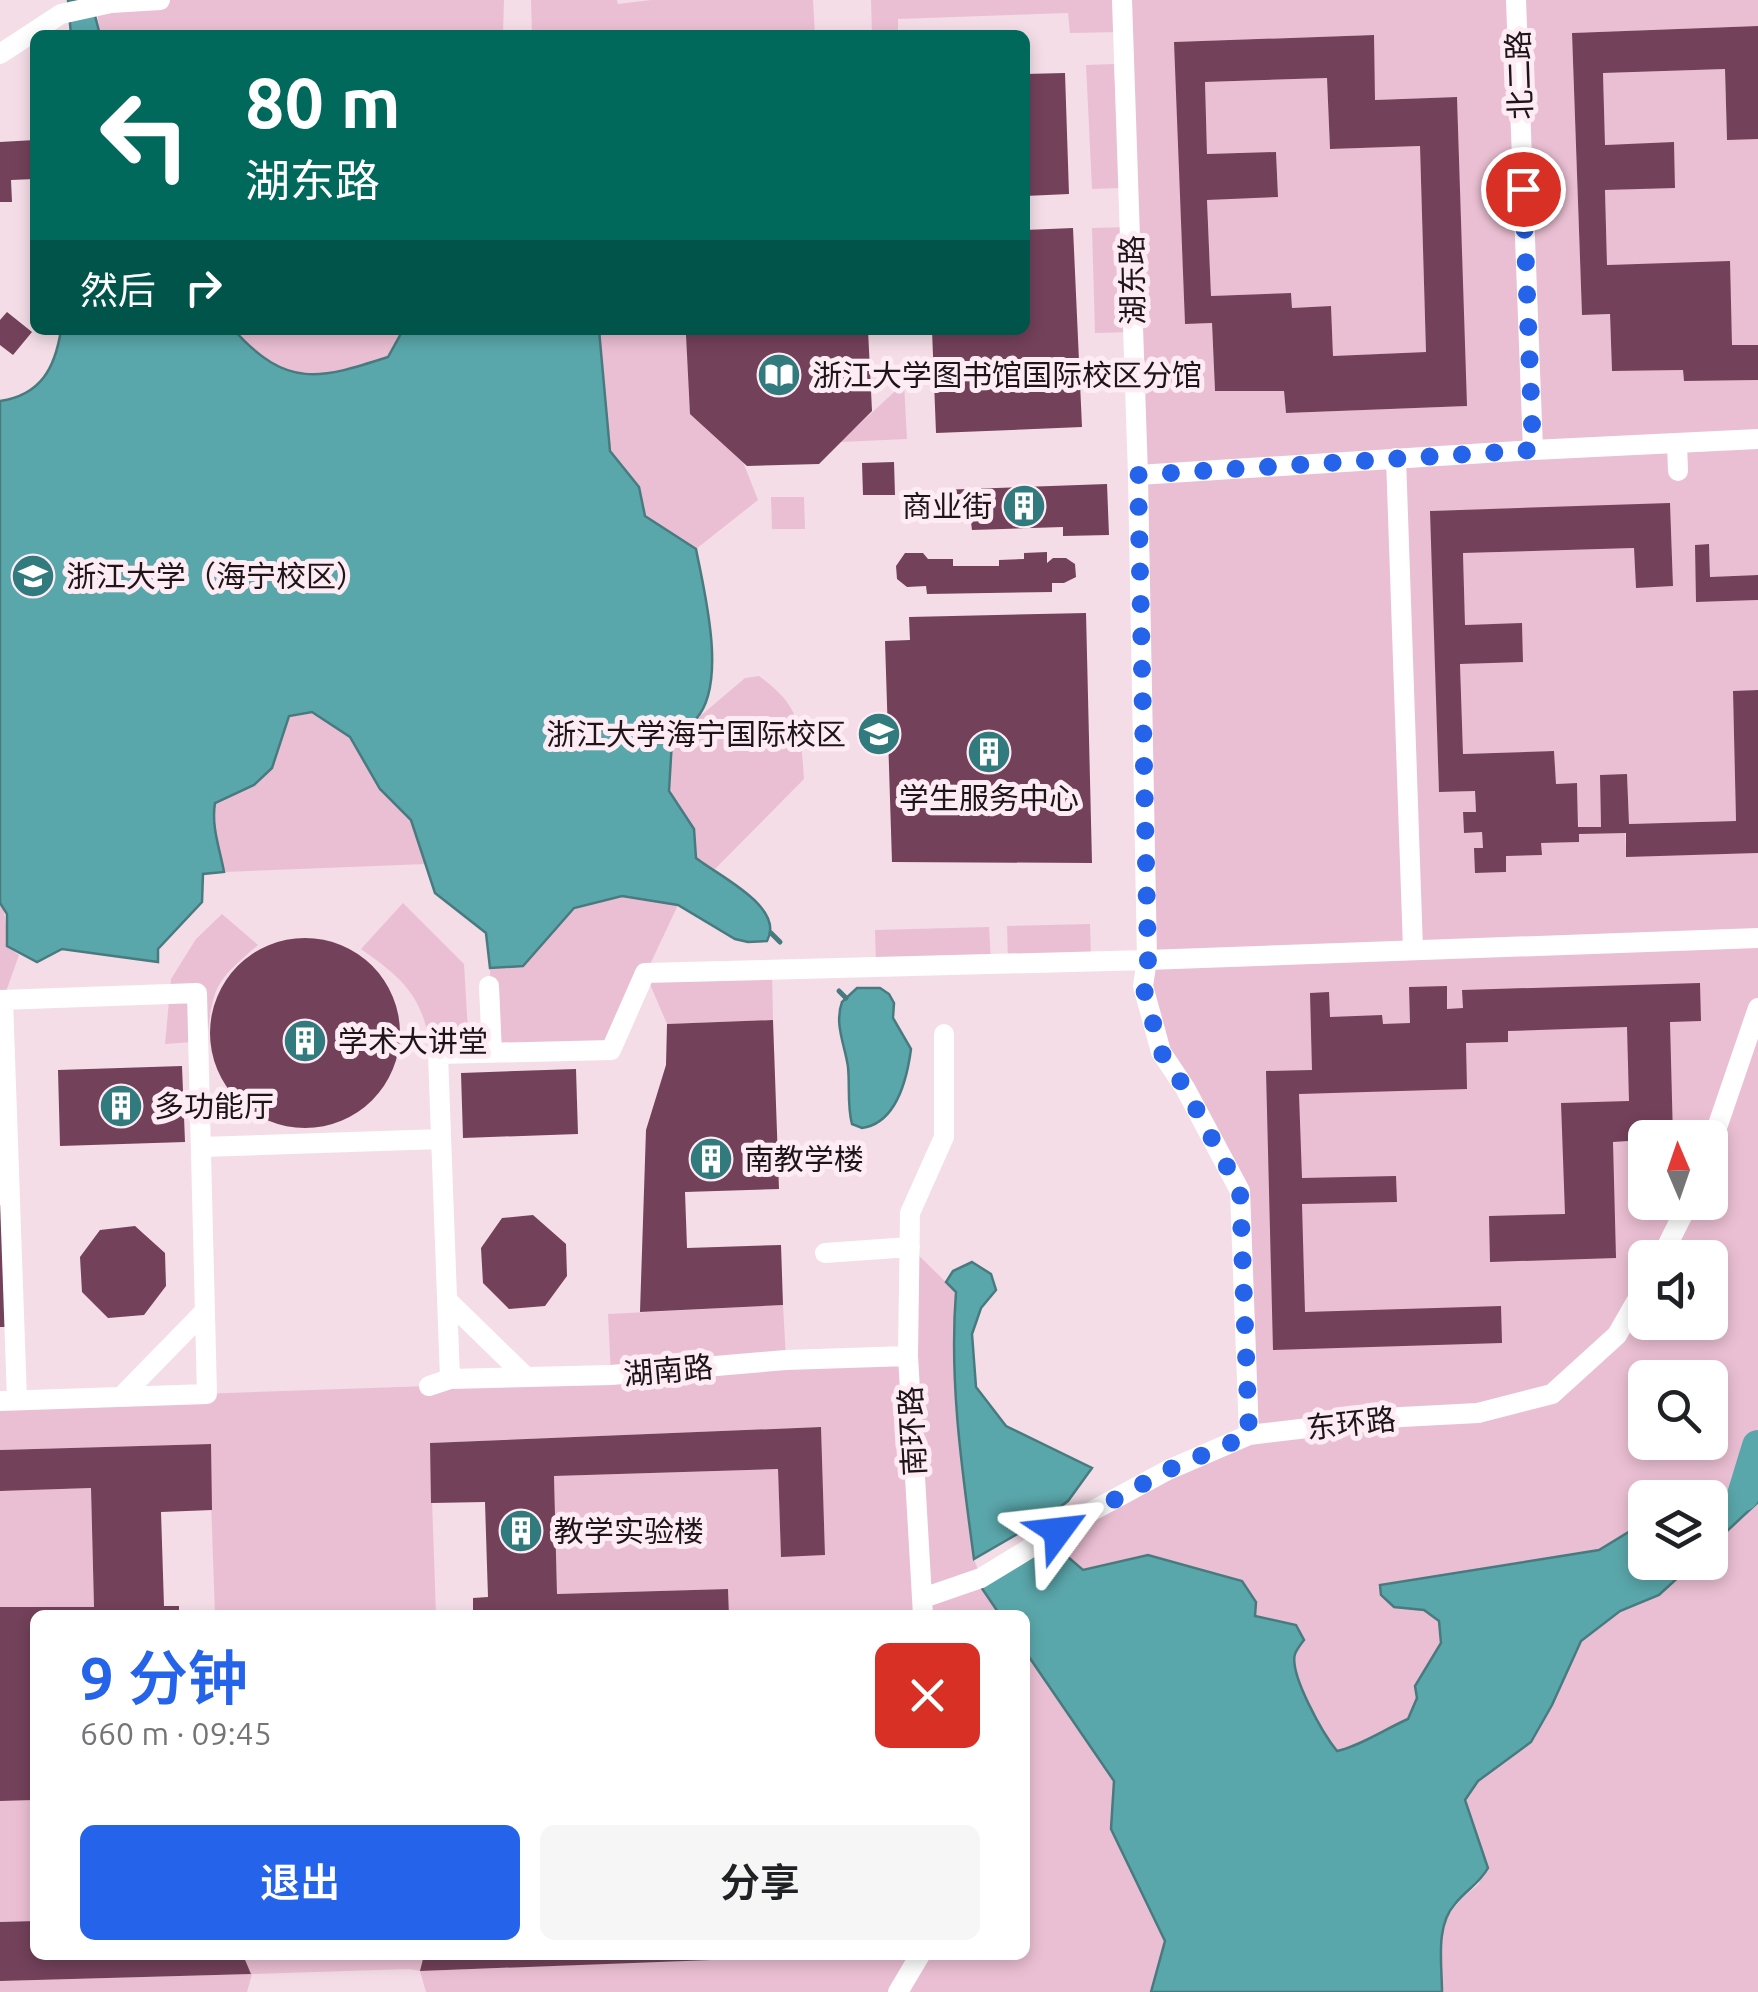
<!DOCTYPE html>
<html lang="zh">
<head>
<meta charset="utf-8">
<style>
	:root { --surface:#fff; --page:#f6f6f6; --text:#202124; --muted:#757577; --accent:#2563eb }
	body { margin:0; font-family:Ubuntu,"Noto Sans SC",sans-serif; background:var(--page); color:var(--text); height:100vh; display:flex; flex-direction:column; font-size:38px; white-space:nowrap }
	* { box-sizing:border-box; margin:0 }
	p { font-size:32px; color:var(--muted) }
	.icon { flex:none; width:55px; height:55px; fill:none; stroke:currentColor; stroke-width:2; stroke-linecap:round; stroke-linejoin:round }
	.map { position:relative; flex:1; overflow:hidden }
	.side { position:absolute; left:30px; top:1610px; width:1000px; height:350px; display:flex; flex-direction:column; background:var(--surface); border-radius:15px; box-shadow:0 5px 15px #0003 }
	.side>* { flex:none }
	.banner { position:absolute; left:30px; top:30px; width:1000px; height:305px; border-radius:15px; box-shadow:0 5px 15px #0003; background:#00695c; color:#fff; overflow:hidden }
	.needle { width:65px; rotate:358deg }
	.fabs { position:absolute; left:1628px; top:1120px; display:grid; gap:20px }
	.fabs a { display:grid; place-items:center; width:100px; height:100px; border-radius:15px; background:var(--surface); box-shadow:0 5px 15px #0003; font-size:50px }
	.pin { position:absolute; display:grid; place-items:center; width:85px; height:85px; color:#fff; margin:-42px; border:5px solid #fff; border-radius:50%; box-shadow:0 2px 10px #0007 }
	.me { position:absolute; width:110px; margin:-55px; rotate:60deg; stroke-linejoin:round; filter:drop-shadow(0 0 8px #0008) }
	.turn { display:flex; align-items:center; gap:35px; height:210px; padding:0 50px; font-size:45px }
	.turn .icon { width:130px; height:130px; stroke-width:2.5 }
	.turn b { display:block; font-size:70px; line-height:85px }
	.then { display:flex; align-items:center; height:95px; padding:0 50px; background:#0003; gap:20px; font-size:38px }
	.round { display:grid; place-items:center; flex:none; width:105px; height:105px; border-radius:15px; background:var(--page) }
	.summary { display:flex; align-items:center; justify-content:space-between; height:170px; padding:0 50px }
	h1 { font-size:60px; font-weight:600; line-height:75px; color:var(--accent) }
	.button { display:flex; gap:20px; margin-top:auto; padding:20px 50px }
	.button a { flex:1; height:115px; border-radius:15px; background:var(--accent); color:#fff; font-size:40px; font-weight:600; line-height:115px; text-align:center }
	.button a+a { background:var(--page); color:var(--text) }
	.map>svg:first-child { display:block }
	.green { fill:#ebbfd3; fill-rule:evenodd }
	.water { fill:#5aa7ab; stroke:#487b7f; stroke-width:2.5 }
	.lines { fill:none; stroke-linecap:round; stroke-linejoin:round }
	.stream { stroke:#487b7f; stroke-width:5 }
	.river { stroke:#5aa7ab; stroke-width:32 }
	.building { fill:#73415a; fill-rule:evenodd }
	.minor { stroke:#fff; stroke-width:20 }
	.route { stroke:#2563eb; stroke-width:18; stroke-dasharray:0 32.4 }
	.labels { text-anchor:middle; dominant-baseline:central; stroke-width:10; stroke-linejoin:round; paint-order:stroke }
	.street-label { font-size:30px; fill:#1d1519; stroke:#feecf4 }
	.poi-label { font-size:30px; fill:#1d1519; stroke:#feecf4; text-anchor:start }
</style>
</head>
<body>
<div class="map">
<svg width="1758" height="1992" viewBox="0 0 1758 1992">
	<rect width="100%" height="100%" fill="#f4dde7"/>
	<path class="green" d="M96,0H504L503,35H100Z
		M531,0H617L618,4L651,0H813L815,35H532Z
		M871,0H1758V26L1572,33L1582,315L1610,314L1612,371L1683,370L1684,381L1758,380V575L1710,577L1709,544L1695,545L1697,602L1758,600V690L1733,692L1736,821L1629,824L1627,775L1600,776L1601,827L1625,826L1626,856L1758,853V1499L1743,1495L1710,1501V1498H1645V1522L1599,1550L1380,1585L1394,1607L1424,1610L1439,1621L1441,1643L1415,1686L1417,1698L1408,1719C1384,1729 1361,1745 1337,1751C1319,1729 1293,1682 1295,1654L1255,1616L1148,1555L1083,1570L1054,1545L1083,1516L1249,1435L1240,1191L1185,1088L1143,986L1133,332L1095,333L1092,228L1129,227L1122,32L1070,33L1068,13L898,19V35H872ZM1373,35L1375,100L1457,97L1466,406L1286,413L1284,391H1215L1212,323L1185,324L1175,42ZM1670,504L1673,586L1636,587L1634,548L1463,553L1465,625L1522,624L1523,661L1460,664L1463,754L1554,751L1556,784L1577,783L1579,842L1541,843V855L1506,856V872L1475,873V848H1483L1482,832H1464L1463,813L1476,812L1475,791L1439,792L1431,511ZM1645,1138H1710V1202H1645ZM1645,1258H1710V1322H1645ZM1645,1378H1710V1442H1645Z
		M1114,64L1120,188L1092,189L1086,65Z
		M1725,69L1727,139H1758V345H1732L1729,262L1607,265L1605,190L1675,187L1674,143L1605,145L1603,73Z
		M1327,78L1330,149L1420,146L1426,352L1333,356L1331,306L1292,308L1291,293L1211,296L1207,200L1278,196L1276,152L1207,154L1205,82Z
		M234,330H403L388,357C320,379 287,389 234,330Z
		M599,330H691L758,500L696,549L645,516L639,487L610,451Z
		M904,383L907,439L840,442Z
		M771,497H804L805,529H772Z
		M759,676C803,708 800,727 804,779L714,870L696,858L694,829L669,791L672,740L745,678Z
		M312,712L351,737L379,789L412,820L426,864L224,872C220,848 211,827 215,803L254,785L272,768L290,715Z
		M622,896L678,905L646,973L772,969L773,1020L667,1024L646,975L611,1050L492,1053L490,968L523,965L574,908Z
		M0,903C11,921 0,944 19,955L3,1000H0Z
		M403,903L464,964L468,1032L428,1035C419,991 396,974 361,949Z
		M222,914L258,945C215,982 213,985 207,1041L165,1044L171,979L196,939Z
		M1090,924L1091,959L1008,962L1007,926Z
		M989,927L991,962L876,966L875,930Z
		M910,1247L956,1292C949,1381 962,1470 974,1559L981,1578L1006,1615H729L728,1589L557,1594L554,1476L778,1469L781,1556L825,1555L821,1427L430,1443L436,1615H215L209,1444L0,1450V1401L429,1386L611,1375L608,1314L783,1305L786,1360L907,1356Z
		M91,1488L94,1607H0V1491Z
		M1758,1502V1992H1442C1442,1938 1432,1920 1479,1884L1484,1854L1465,1800L1478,1781L1531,1742L1552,1705L1581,1641L1620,1611L1659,1595L1694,1563L1710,1562V1547Z
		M1025,1644L1115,1781L1111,1830L1165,1941L1151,1992H426L420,1971L409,1969L252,1974L247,1992H0V1981L250,1974L243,1955H424L421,1971L832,1955H1025Z
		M35,1800V1921L0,1922V1801Z"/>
	<path class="water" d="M68,0H91L100,35H71Z
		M61,330H234C287,389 320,379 388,357L403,330H599L610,451L639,487L645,516L696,549C704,591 728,683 696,719C689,727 680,733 672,740L669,791L694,829L696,858C717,875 786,907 767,941L748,942L735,939L678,905L622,896L574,908L523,966L490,968L486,933L435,893L411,820L380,789L350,737L312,712L289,716L272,768L254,785L215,803C211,827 220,849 224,872L203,874L202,902L158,949V962L62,949L37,962L7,946V914L0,903V401C41,395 55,368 61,330Z
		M857,988H880L889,994L894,1003L893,1018L911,1049C907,1079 897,1123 862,1128L852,1124C847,1105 850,1086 848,1067C845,1045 834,1024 842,1002Z
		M972,1262L991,1274L996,1290L981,1308L972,1334L976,1387L1006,1426L1092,1468L1068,1501L1045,1518L974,1559C962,1470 949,1381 956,1292L946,1282L953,1271Z
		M1732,1495L1758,1499V1502L1710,1547V1501Z
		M1645,1522V1562L1694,1563L1659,1595L1620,1611L1581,1641L1552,1705L1531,1742L1478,1781L1465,1800L1488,1868C1479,1884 1466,1890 1455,1904C1435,1926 1442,1964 1442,1992H1151L1165,1941L1111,1829L1114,1781L1025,1651V1615H1000L981,1587L1054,1545L1083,1570L1148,1555L1242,1581L1256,1602L1255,1616L1296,1625L1304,1640C1301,1644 1297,1649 1295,1654C1289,1674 1323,1734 1337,1751C1360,1746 1385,1729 1408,1719L1417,1698L1415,1686L1441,1643L1439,1621L1424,1610L1394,1607L1381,1595L1380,1585L1599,1550Z"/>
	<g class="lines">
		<path class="stream" d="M771,933L780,942
			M839,991L846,998"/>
		<path class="river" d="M1743,1495L1758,1446"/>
	</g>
	<path class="building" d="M1758,26V139L1727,140L1725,69L1603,73L1605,145L1674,142L1675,188L1605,190L1607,265L1730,261L1732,345H1758V380L1684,381L1683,370L1612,371L1610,314L1582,315L1572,33Z
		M1374,35L1375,100L1457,97L1467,406L1286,413L1284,391H1215L1212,323L1185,324L1174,42ZM1327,78L1330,149L1420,146L1426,352L1333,356L1331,306L1292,308L1291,293L1211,296L1207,200L1278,197L1276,152L1207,154L1205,82Z
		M1065,73L1069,194L1025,196V74Z
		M35,140V179L11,180L12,202H0V142Z
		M1073,228L1082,427L936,433L932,330H1025V230Z
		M7,312L32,332L13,355L0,345V320Z
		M691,330H868L872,411L819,464L747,466L690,414L686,335Z
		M894,462L895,495H863L862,463Z
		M1107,484L1109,535L1063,536V527L972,530L971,522L941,523L939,490Z
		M1670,503L1673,586L1636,588L1634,548L1463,553L1465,625L1522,623L1523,662L1460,664L1463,754L1554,751L1556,784L1577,783L1578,827H1601L1600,775L1627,774L1629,824L1736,821L1733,691L1758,690V853L1626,857V833L1579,834V842L1541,843L1542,855L1506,856V872L1475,873L1474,848H1483L1482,832L1464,833L1463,812H1476L1475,791L1439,792L1430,511Z
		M1709,544L1710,577L1758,575V600L1696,602L1695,545Z
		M1047,552V563L1053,558H1066L1075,564L1076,577L1064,583H1052V592L927,594L926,586L907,587L897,579L896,566L905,553H923L928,559H953V566H999V560L1024,559V553Z
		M1086,613L1092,863L892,862L885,641L910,640L909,617Z
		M210 1033a95 95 0 1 1 190 0a95 95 0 1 1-190 0Z
		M1700,983L1701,1021L1670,1022L1673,1138L1613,1142L1616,1258L1490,1262L1489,1216L1565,1214L1561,1103L1629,1101L1627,1027L1508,1031V1042L1466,1043L1467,1089L1299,1094L1302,1178L1396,1176L1397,1202L1302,1204L1305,1312L1501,1306L1502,1343L1273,1350L1266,1071L1312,1070L1310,993L1329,992L1330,1017L1382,1015L1383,1024L1410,1023L1409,987L1447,986V1009L1463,1008L1462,990Z
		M773,1020L779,1189L685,1192L687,1248L781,1245L783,1305L640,1312L646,1130L666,1065L667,1024Z
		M182,1066L185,1142L60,1146L58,1070Z
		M576,1069L578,1134L463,1138L461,1073Z
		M0,1205H3L7,1327H0Z
		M533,1215L566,1244L567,1276L545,1306L509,1309L483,1283L481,1248L502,1218Z
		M135,1226L165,1253L166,1286L144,1315L108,1318L82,1292L80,1257L100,1230Z
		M821,1427L825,1555L781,1557L778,1469L554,1476L557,1594L728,1589L729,1615H473V1598L488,1597L485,1502L431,1503L430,1443Z
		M211,1444L212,1510L161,1512L164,1606H179V1615H35V1800L0,1801V1607H94L91,1488L0,1491V1450Z
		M35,1921V1955H243L251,1974L0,1981V1922Z
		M424,1955H765V1958L420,1971Z"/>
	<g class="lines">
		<path class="minor" d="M1122,0L1138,475L1147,960L1143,986L1161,1052L1185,1088L1240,1191L1249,1435
			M1516,0L1533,450
			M0,54L61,14L111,3L160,0
			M1677,443L1678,471
			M1396,458L1413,949
			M1138,475L1533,450L1758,439
			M489,986L492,1053
			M0,1000L197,993L207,1394L0,1401
			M3,1000L17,1400
			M201,1147L441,1139
			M1710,1148L1758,1008
			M825,1253L910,1247
			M1661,1258L1689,1202
			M447,1300L526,1377
			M450,1379L438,1054L611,1050L645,973L1147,960L1758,938
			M429,1386L450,1379L611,1375L786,1360L908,1356
			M121,1397L205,1311
			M923,1598L981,1578L1083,1516L1168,1470L1249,1435L1401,1417L1478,1413L1552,1394L1617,1335L1645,1286
			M923,1615L908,1356L910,1213L944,1137V1034
			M898,1992L920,1955"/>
	</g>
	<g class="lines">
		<path class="route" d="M1058,1531L1168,1470L1249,1435L1240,1191L1185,1088L1161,1052L1143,986L1148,960L1138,475L1533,450L1523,189"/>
	</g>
	<defs>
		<g id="library-disc" transform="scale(2.25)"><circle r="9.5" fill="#317a7e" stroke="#feecf4"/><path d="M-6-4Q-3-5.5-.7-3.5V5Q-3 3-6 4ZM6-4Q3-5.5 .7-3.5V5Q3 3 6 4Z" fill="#fff"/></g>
		<g id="building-disc" transform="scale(2.25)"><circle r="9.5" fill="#317a7e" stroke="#feecf4"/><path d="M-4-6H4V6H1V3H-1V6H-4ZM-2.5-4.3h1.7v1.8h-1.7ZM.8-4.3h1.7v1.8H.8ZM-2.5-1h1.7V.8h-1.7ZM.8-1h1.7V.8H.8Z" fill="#fff"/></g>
		<g id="university-disc" transform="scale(2.25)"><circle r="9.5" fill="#317a7e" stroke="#feecf4"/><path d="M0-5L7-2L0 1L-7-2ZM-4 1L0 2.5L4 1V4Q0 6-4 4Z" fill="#fff"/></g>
	</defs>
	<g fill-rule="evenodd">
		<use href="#library-disc" x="779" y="375"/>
		<use href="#building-disc" x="1024" y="506"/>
		<use href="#university-disc" x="33" y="576"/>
		<use href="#university-disc" x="879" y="734"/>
		<use href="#building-disc" x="989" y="752"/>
		<use href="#building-disc" x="305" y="1041"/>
		<use href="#building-disc" x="121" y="1106"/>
		<use href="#building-disc" x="711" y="1159"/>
		<use href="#building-disc" x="521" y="1531"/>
	</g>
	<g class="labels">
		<g class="street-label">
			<text transform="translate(1519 75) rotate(-92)">北二路</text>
			<text transform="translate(1132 280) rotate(-91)">湖东路</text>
			<text transform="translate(668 1370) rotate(-5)">湖南路</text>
			<text transform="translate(1351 1423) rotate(-6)">东环路</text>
			<text transform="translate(912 1431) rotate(-93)">南环路</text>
		</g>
		<g class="poi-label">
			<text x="812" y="375">浙江大学图书馆国际校区分馆</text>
			<text x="992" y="506" text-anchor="end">商业街</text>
			<text x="66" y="576">浙江大学（海宁校区）</text>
			<text x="846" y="734" text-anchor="end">浙江大学海宁国际校区</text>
			<text x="989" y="798" text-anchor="middle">学生服务中心</text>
			<text x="338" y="1041">学术大讲堂</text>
			<text x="154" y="1106">多功能厅</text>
			<text x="744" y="1159">南教学楼</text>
			<text x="554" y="1531">教学实验楼</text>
		</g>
	</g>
</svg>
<div class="fabs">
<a><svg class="needle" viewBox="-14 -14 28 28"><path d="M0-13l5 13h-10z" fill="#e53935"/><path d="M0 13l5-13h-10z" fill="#757577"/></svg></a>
<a><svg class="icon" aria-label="sound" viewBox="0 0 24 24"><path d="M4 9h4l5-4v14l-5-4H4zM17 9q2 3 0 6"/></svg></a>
<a><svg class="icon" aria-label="search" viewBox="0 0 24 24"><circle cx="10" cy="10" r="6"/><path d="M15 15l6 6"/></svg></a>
<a><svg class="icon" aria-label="layers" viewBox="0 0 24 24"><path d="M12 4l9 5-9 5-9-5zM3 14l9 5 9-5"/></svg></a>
</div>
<div class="pin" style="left:1523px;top:189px;background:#d93025"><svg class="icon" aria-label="arrive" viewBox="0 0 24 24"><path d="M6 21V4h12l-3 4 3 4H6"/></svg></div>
<svg class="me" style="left:1058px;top:1531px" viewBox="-20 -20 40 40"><path d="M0-17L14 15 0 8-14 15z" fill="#2563eb" stroke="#fff" stroke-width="4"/></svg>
<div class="banner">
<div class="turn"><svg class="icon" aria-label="left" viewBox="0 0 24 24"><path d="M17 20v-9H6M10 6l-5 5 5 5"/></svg><div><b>80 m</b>湖东路</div></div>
<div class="then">然后<svg class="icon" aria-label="right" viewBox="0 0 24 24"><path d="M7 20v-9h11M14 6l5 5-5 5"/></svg></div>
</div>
<section class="side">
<div class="summary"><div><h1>9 分钟</h1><p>660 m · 09:45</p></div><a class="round" style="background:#d93025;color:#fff"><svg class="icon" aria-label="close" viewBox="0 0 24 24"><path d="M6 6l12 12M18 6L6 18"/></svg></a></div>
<div class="button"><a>退出</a><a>分享</a></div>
</section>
</div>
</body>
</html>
